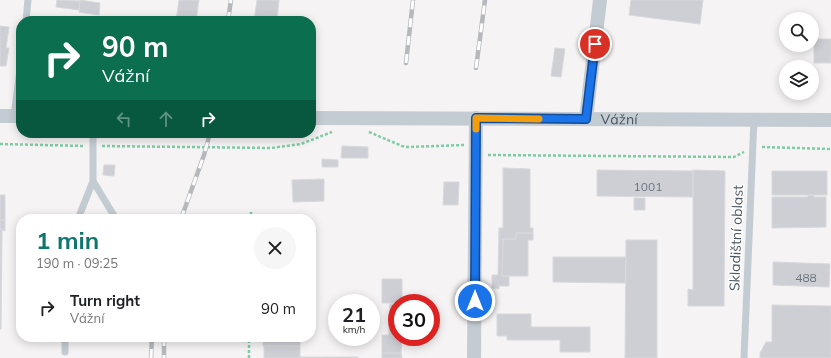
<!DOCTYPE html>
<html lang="en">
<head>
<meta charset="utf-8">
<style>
	:root { --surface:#fff; --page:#f6f6f6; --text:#202124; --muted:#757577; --accent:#0f766e }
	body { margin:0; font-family:Mulish,sans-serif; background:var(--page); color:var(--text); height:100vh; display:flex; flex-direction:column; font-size:15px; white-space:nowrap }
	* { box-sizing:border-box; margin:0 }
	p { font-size:13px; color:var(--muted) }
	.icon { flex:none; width:22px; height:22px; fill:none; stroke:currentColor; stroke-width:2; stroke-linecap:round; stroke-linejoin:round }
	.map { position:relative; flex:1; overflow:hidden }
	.sheet { position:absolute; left:16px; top:214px; width:300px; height:128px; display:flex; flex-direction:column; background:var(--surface); border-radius:16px; box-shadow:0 2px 10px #0003 }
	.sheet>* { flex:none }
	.guide { position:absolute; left:16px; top:16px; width:300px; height:122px; border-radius:16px; box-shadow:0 2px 10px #0003; background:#0b6e4f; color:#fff; overflow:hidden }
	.buttons { position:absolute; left:779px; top:12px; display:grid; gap:8px }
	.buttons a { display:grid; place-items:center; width:40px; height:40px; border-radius:50%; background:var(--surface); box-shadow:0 2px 10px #0003; font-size:20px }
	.speed { position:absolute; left:328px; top:294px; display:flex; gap:8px; font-size:20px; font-weight:700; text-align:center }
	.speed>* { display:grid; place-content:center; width:52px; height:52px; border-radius:50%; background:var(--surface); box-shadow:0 2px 10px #0003; line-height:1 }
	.speed small { font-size:10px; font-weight:400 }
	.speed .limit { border:6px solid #d22; background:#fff; color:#111 }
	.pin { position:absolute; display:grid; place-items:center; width:34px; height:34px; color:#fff; margin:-17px; border:2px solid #fff; border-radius:50%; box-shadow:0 1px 4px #0007 }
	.me { position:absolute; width:44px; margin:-22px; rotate:0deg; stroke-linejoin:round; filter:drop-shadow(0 0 3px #0008) }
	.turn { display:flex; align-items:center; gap:14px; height:84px; padding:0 20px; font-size:18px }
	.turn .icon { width:52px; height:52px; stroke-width:2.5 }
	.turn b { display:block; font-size:28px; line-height:34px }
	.lanes { display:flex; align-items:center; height:38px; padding:0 20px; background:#0003; justify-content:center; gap:20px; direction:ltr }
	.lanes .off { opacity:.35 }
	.round { display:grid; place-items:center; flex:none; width:42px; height:42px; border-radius:21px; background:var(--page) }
	.overview { display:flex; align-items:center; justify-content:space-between; height:68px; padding:0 20px }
	h1 { font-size:24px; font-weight:700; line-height:30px; color:var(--accent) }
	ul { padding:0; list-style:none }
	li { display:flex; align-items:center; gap:12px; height:52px; padding:0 20px }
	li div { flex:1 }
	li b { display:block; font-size:15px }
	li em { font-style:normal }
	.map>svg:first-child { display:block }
	.building { fill:#cdcfd4; stroke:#d7d9dd }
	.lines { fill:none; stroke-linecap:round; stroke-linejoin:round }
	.path { stroke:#7ccda6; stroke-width:2.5; stroke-dasharray:3 2; stroke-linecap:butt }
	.service { stroke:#c4ccd3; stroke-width:7 }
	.minor { stroke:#c4ccd3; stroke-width:14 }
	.rail-casing { stroke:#b5b8bc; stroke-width:4.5 }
	.rail { stroke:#fff; stroke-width:3; stroke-dasharray:9; stroke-linecap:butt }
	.route-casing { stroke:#114b97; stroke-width:10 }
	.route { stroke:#1a73e8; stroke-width:7 }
	.slow { stroke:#f59e0b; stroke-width:7 }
	.labels { text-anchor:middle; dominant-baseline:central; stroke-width:3; stroke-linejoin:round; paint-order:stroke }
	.number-label { font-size:12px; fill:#6b747d }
	.street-label { font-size:14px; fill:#4a5560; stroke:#fff }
</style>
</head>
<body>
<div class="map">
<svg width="831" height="358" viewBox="0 0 831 358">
	<rect width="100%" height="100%" fill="#f5f3f3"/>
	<path class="building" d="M57,0L80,1L79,10L56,7Z
		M80,0L100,3L99,15L79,12Z
		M179,0H199L196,21H176Z
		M257,0H279L277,21H254Z
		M631,0H703L700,24L629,15Z
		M0,26L9,27L6,48H9L6,66H0Z
		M814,39H831V63H814Z
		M555,48L565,49L561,77L551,76Z
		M342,146L368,147V158H341Z
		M322,159L338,160V167H322Z
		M104,165H115L114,176L103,175Z
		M503,168L530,169V228H533V233H516V239H503L502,276H509V286H499V289L492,288V275H498L499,228H503Z
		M597,170L693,171V197L597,196Z
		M693,170L725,171L724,306H688V289L693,290Z
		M772,171H827V195H772Z
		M324,179V201L293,202L292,180Z
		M444,182H459L458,205H443Z
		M0,195H5V220H0Z
		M808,195H814V197H826V227L772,228V197H808Z
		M634,198H645V210H634Z
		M264,215H301V219H264Z
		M0,220H5V231L0,229Z
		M0,229H2L1,329H0Z
		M516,233H533V240H528V276H502L503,239H516Z
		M626,240H657V358H625Z
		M553,257H626L625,283L553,282Z
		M773,262L830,264L829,287L773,285Z
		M382,279H402V303H382Z
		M390,304H397V337H402L401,353H382V335H389Z
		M772,305L831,306V358H760V353L766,342H772Z
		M497,314H531V327H590V352H560V340H507V336H497Z
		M263,337H300V346H263Z
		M264,346H300V357L298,358H264Z
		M382,353H401L402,358H382Z
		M298,357H321V358H298Z
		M321,357H358V358H321Z"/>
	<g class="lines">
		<path class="path" d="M369,132L402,146L408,147L464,145
			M0,144L85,146
			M102,146L271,148L301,144L332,132
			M762,147L831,149
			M488,155L734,157L744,152
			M251,219V212
			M249,358V337"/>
		<path class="service" d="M26,21L28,0
			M14,116L21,62
			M93,181L116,219
			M78,219L93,181V133
			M65,352V337
			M744,358L754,119"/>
		<g class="minor">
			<path d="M0,116H21"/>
			<path id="s1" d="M311,118L831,120"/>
			<path d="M586,119L600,0"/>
			<path d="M474,358L476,118"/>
		</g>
		<g class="rail-casing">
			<path id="rail" d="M228,21L231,0
				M406,63L413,0
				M476,68L485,0
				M181,219L204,155L210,133
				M164,337V358
				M151,358L152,337"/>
		</g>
		<use href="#rail" class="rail"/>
	</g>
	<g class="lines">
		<g class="route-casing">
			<path id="route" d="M475,301L476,118L586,119L595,44"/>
		</g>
		<use href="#route" class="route"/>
		<path class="slow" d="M476,129V118L539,119"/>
	</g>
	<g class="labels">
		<g class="number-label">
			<text x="648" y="186">1001</text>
			<text x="806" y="277">488</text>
		</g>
		<g class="street-label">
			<text stroke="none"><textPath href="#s1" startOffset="308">Vážní</textPath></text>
			<text transform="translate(736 238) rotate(-88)">Skladištní oblast</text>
		</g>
	</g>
</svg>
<div class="buttons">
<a><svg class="icon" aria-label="search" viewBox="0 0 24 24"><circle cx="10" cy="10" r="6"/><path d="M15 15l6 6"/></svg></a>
<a><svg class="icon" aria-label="layers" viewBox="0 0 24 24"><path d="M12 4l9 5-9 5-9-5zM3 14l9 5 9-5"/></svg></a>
</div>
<div class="speed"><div>21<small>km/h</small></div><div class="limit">30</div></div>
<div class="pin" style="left:595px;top:44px;background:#d93025"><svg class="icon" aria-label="arrive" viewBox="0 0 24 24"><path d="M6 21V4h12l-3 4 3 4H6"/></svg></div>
<svg class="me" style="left:475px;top:301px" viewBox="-20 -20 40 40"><circle r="17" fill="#1a73e8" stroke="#fff" stroke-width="3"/><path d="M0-11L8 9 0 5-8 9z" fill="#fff"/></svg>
<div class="guide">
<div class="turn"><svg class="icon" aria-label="right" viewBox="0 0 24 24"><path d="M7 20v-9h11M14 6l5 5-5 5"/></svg><div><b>90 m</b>Vážní</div></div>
<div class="lanes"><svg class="icon off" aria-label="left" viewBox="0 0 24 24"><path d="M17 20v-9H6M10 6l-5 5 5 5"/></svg><svg class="icon off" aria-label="ahead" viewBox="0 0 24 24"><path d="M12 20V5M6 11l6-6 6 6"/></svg><svg class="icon" aria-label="right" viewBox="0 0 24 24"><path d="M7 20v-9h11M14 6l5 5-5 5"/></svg></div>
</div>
<section class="sheet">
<div class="overview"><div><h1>1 min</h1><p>190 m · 09:25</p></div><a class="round"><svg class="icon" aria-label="close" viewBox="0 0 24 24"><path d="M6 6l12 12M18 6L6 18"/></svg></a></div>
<ul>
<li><svg class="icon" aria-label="right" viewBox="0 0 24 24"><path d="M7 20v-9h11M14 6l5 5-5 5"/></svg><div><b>Turn right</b><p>Vážní</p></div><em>90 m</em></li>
</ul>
</section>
</div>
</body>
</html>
